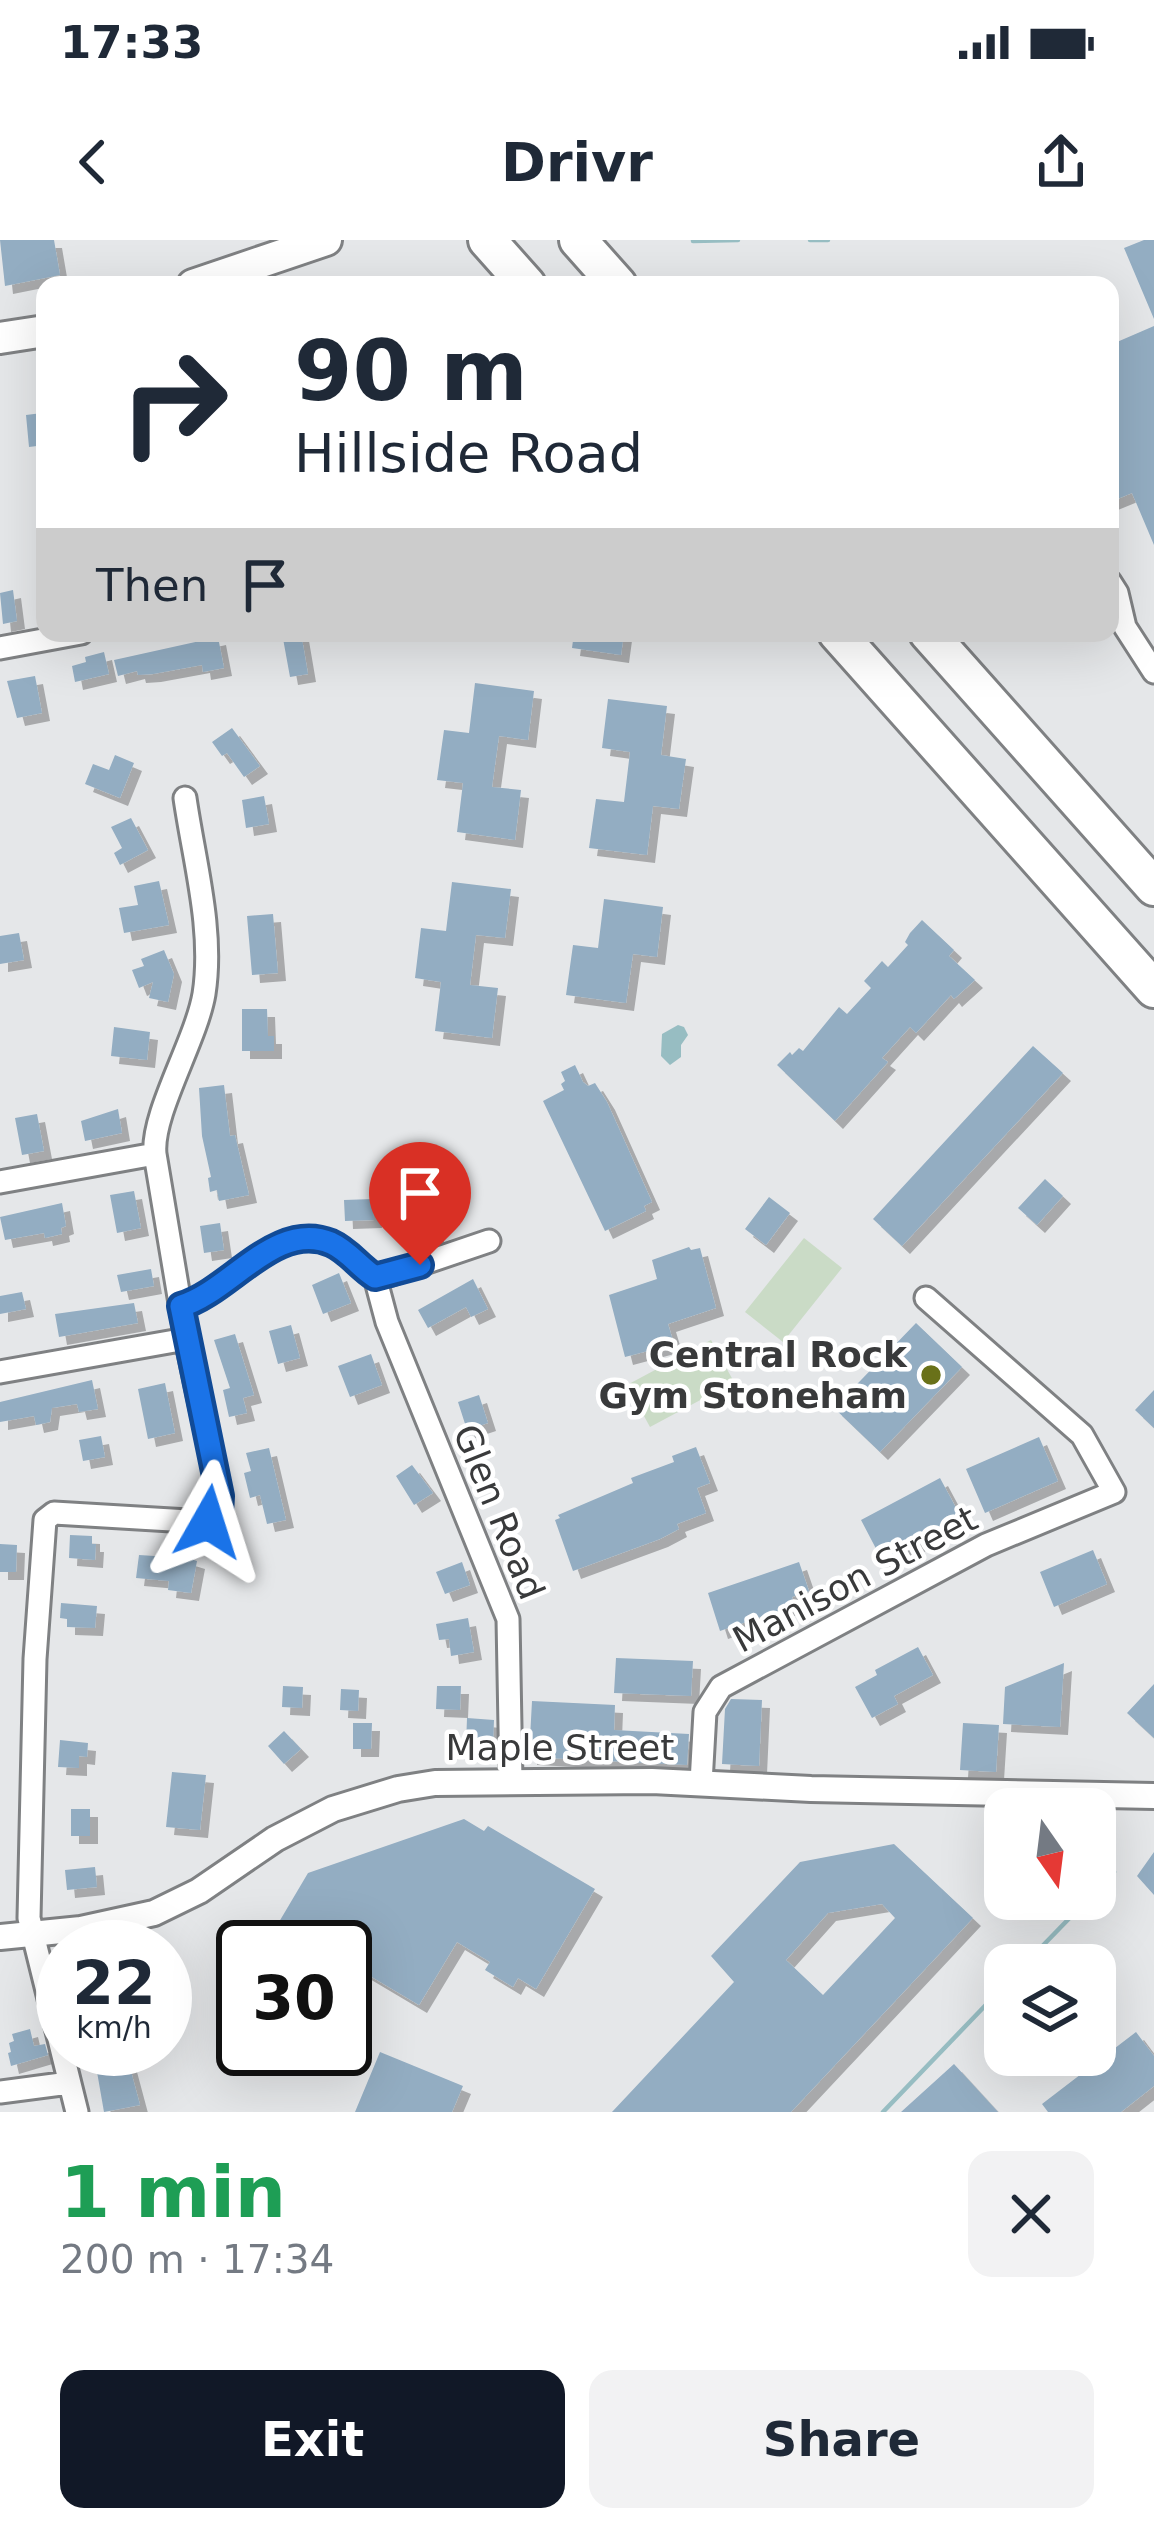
<!DOCTYPE html>
<html lang="en">
<head>
<meta charset="utf-8">
<style>
	:root { --surface:#fff; --page:#f2f2f3; --text:#1f2937; --muted:#747a83; --accent:#111827 }
	body { margin:0; font-family:"DejaVu Sans",sans-serif; background:var(--page); color:var(--text); height:100vh; display:flex; flex-direction:column; font-size:45px; white-space:nowrap }
	* { box-sizing:border-box; margin:0 }
	p { font-size:39px; color:var(--muted) }
	.icon { flex:none; width:66px; height:66px; fill:none; stroke:currentColor; stroke-width:2; stroke-linecap:round; stroke-linejoin:round }
	.map { position:relative; height:1872px; overflow:hidden }
	.details { display:flex; flex-direction:column; background:var(--surface); flex:1 }
	.details>* { flex:none }
	.top-card { position:absolute; left:36px; top:36px; width:1083px; height:366px; border-radius:24px; box-shadow:0 12px 48px #0002; background:#fff; color:var(--text); overflow:hidden }
	.needle { width:78px; rotate:166deg }
	.fabs { position:absolute; left:984px; top:1548px; display:grid; gap:24px }
	.fabs a { display:grid; place-items:center; width:132px; height:132px; border-radius:24px; background:var(--surface); box-shadow:0 12px 48px #0002; font-size:60px }
	.speed { position:absolute; left:36px; top:1680px; display:flex; gap:24px; font-size:60px; font-weight:700; text-align:center }
	.speed>* { display:grid; place-content:center; width:156px; height:156px; border-radius:50%; background:var(--surface); box-shadow:0 12px 48px #0002; line-height:1 }
	.speed small { font-size:30px; font-weight:400 }
	.speed .limit { border:6px solid #111; border-radius:18px; background:#fff; color:#111 }
	.pin { position:absolute; display:grid; place-items:center; width:102px; height:102px; color:#fff; margin:-123px -51px; border-radius:50% 50% 50% 0; rotate:-45deg; box-shadow:0 0 12px #0007 }
	.pin .icon { rotate:45deg }
	.me { position:absolute; width:132px; margin:-66px; rotate:6deg; stroke-linejoin:round; filter:drop-shadow(0 0 9px #0008) }
	.turn { display:flex; align-items:center; gap:42px; height:252px; padding:0 60px; font-size:54px }
	.turn .icon { width:156px; height:156px; stroke-width:2.5 }
	.turn b { display:block; font-size:84px; line-height:102px }
	.then { display:flex; align-items:center; height:114px; padding:0 60px; background:#0003; gap:24px; font-size:45px }
	.round { display:grid; place-items:center; flex:none; width:126px; height:126px; border-radius:24px; background:var(--page) }
	.head { display:flex; align-items:center; justify-content:space-between; height:204px; padding:0 60px }
	h1 { font-size:72px; font-weight:800; line-height:90px; color:#1e9e55 }
	.button { display:flex; gap:24px; margin-top:auto; padding:24px 60px }
	.button a { flex:1; height:138px; border-radius:24px; background:var(--accent); color:#fff; font-size:48px; font-weight:800; line-height:138px; text-align:center }
	.button a+a { background:var(--page); color:var(--text) }
	.status { display:flex; justify-content:space-between; align-items:center; height:84px; padding:0 60px; background:var(--surface); direction:ltr }
	.status svg { height:33px; fill:currentColor }
	header { display:flex; justify-content:space-between; align-items:center; height:156px; padding:0 60px; background:var(--surface); font-size:54px; font-weight:800 }
	.map>svg:first-child { display:block }
	.green { fill:#cadbc6 }
	.water { fill:#97bdc2 }
	.lines { fill:none; stroke-linecap:round; stroke-linejoin:round }
	.stream { stroke:#97bdc2; stroke-width:4.5 }
	.building { fill:#93adc2; fill-rule:evenodd; filter:url(#shadow) }
	.minor-casing { stroke:#7f8183; stroke-width:27 }
	.tertiary-casing { stroke:#7f8183; stroke-width:30 }
	.secondary-casing { stroke:#7f8183; stroke-width:36 }
	.motorway-casing { stroke:#7f8183; stroke-width:42 }
	.minor { stroke:#fff; stroke-width:21 }
	.tertiary { stroke:#fff; stroke-width:24 }
	.secondary { stroke:#fff; stroke-width:30 }
	.motorway { stroke:#fff; stroke-width:36 }
	.route-casing { stroke:#114b97; stroke-width:30 }
	.route { stroke:#1a73e8; stroke-width:21 }
	.poi-dot { fill:#697119; stroke:#fff; stroke-width:4.5 }
	.labels { text-anchor:middle; dominant-baseline:central; stroke-width:9; stroke-linejoin:round; paint-order:stroke }
	.poi-label { font-size:36px; font-weight:bold; fill:#393a3b; stroke:#fff; text-anchor:end }
	.street-label { font-size:36px; fill:#393a3b; stroke:#fff }
</style>
</head>
<body>
<div class="status"><b>17:33</b><svg viewBox="0 0 49 12"><path d="M0 12V9h3v3zM5 12V6h3v6zM10 12V3h3v9zM15 12V0h3v12zM26 1h20v11H26zM47 4h2v5h-2z"/></svg></div>
<header><svg class="icon" aria-label="back" viewBox="0 0 24 24"><path d="M15 5l-7 7 7 7"/></svg>Drivr<svg class="icon" aria-label="share" viewBox="0 0 24 24"><path d="M12 15V3M7 8l5-5 5 5M5 13v7h14v-7"/></svg></header>
<div class="map">
<svg width="1154" height="1872" viewBox="0 0 1154 1872">
	<defs>
		<filter id="shadow"><feDropShadow dx="8" dy="8" stdDeviation="0" flood-color="#0004"/></filter>
	</defs>
	<rect width="100%" height="100%" fill="#e5e7e9"/>
	<path class="green" d="M804,998L842,1028L783,1102L745,1072Z
		M711,1100L734,1142L650,1187L627,1145Z"/>
	<path class="water" d="M678,785L684,787L688,795L681,805V817L670,825L661,816L662,794Z"/>
	<g class="lines">
		<path class="stream" d="M810,0H828
			M693,1L738,0
			M1095,1652L1114,1632
			M1024,1725L1088,1659
			M883,1872L1005,1745"/>
	</g>
	<path class="building" d="M0,0H54L60,35L5,46Z
		M1144,0H1154V79L1124,8Z
		M1154,86V305L1132,253L1110,262V199L1119,195L1110,175V105Z
		M42,173L45,205L29,207L26,175Z
		M13,350L17,381L3,384L0,353Z
		M282,393H301L308,434L290,437Z
		M574,393H624L621,415L572,408Z
		M218,397L224,428L203,432L202,425L153,434L138,435L137,431L118,436L114,420Z
		M104,412L109,434L75,442L72,426L86,422L85,417Z
		M35,436L42,473L17,478L7,441Z
		M475,443L534,451L528,500L499,496L492,547L521,550L515,600L457,592L463,543L437,540L444,490L469,493Z
		M608,459L667,466L661,515L686,519L679,569L653,566L647,615L589,608L596,559L624,562L630,512L602,508Z
		M232,488L260,526L244,537L227,513L222,516L212,502Z
		M115,515L134,523L120,558L85,544L93,524L109,530Z
		M264,556L269,584L246,588L242,560Z
		M131,578L148,610L120,625L114,613L122,608L111,587Z
		M159,641L169,685L124,693L119,668L138,665L134,646Z
		M452,642L511,649L505,698L476,695L470,745L498,748L492,798L435,791L441,742L415,738L421,688L446,691Z
		M604,659L663,667L657,717L633,714L626,763L566,755L573,705L598,708Z
		M273,674L278,733L252,735L247,676Z
		M922,680L954,710L949,716L975,740L954,759L951,755L916,793L910,787L882,818L888,822L835,881L777,825L790,812L792,815L799,808L803,811L839,767L847,774L871,748L864,741L882,721L888,727L908,705L905,702L910,693Z
		M19,693L24,720L0,724V696Z
		M164,710L174,734L168,762L149,758L153,742L139,748L132,730L144,726L141,719Z
		M242,769H267L268,796H274V811H242Z
		M114,787L150,792L147,820L111,816Z
		M1033,806L1063,833L902,1006L873,979Z
		M575,825L583,842L588,846L595,843L607,862L652,962L644,966L646,971L605,991L543,861L564,850L561,844L565,841L561,832Z
		M224,845L230,896L235,895L249,955L219,961L217,950L210,952L208,938L211,937L202,896L199,848Z
		M118,869L122,893L85,901L81,881Z
		M37,874L44,911L22,915L15,878Z
		M412,939L413,959H395L394,940Z
		M1045,939L1063,956L1037,985L1018,968Z
		M134,951L141,988L117,993L110,955Z
		M769,957L790,973L766,1005L745,989Z
		M373,959L374,980L345,981L344,960Z
		M62,963L66,986L61,988L62,994L45,998L44,993L5,1000L0,977Z
		M436,977V1003L402,1000V978Z
		M220,983L224,1010L204,1013L200,986Z
		M689,1007L691,1010L700,1008L716,1068L668,1084L674,1104L625,1117L609,1055L657,1039L652,1020Z
		M151,1029L154,1046L121,1052L117,1035Z
		M339,1033L351,1063L323,1074L312,1045Z
		M473,1039L488,1069L471,1077L466,1067L428,1088L418,1070Z
		M22,1052L26,1069L0,1074V1056Z
		M134,1063L138,1083L59,1097L55,1074Z
		M916,1083L962,1127L880,1212L834,1168Z
		M291,1085L300,1118L278,1124L269,1091Z
		M235,1094L254,1155L243,1158L247,1173L229,1177L223,1150L230,1148L214,1100Z
		M371,1114L382,1145L350,1157L338,1126Z
		M92,1140L98,1169L79,1172L77,1164L52,1168L50,1182L36,1185L34,1176L0,1182V1162Z
		M165,1143L175,1193L148,1199L138,1149Z
		M1154,1150V1188L1135,1170Z
		M479,1155L488,1183L467,1190L458,1162Z
		M101,1196L105,1217L83,1221L79,1200Z
		M1039,1197L1058,1241L985,1273L966,1229Z
		M696,1207L710,1243L697,1248L706,1273L677,1284L679,1289L660,1299L573,1331L555,1280L560,1278L558,1275L633,1243L631,1238L674,1222L672,1216Z
		M269,1208L286,1280L267,1284L260,1255L250,1258L244,1233L251,1231L246,1213Z
		M412,1225L433,1253L414,1265L396,1236Z
		M940,1238L962,1279L883,1322L861,1280Z
		M70,1295L92,1296V1304H96L95,1320L69,1318Z
		M0,1304L17,1305L16,1332H0Z
		M1093,1310L1107,1344L1054,1367L1040,1332Z
		M171,1313L197,1321L191,1353L168,1350L169,1341L136,1338L139,1315L170,1317Z
		M462,1322L470,1345L445,1354L436,1332Z
		M799,1322L809,1351L792,1357L795,1365L720,1391L708,1353Z
		M61,1363L97,1366L95,1388L67,1387V1379L60,1378Z
		M468,1378L474,1412L451,1416L449,1399L439,1400L436,1384Z
		M918,1407L933,1435L894,1456L898,1464L872,1478L855,1447L877,1435L875,1430Z
		M616,1418L693,1421L691,1456L614,1453Z
		M1064,1423L1060,1487L1003,1484L1005,1447Z
		M1154,1444V1498L1127,1473Z
		M283,1446L303,1447L302,1468L282,1467Z
		M437,1446H461L460,1470L436,1469Z
		M341,1449L359,1450L358,1471L340,1470Z
		M731,1459L762,1460L759,1526L722,1524L725,1469Z
		M532,1461L615,1465L614,1490L689,1494L687,1525L529,1517Z
		M467,1478L494,1480L493,1506L466,1505Z
		M353,1483H372L371,1509H353Z
		M963,1483L999,1485L996,1532L960,1530Z
		M284,1491L301,1509L284,1524L268,1506Z
		M60,1500L88,1503L87,1517L79,1516V1528L58,1527Z
		M172,1532L206,1535L200,1590L166,1587Z
		M71,1569H90V1596H71Z
		M464,1579L484,1591L488,1586L595,1649L536,1749L518,1738L513,1747L485,1730L490,1722L457,1702L419,1765L345,1721V1707H321L279,1682L308,1633Z
		M894,1604L973,1678L791,1872H612L734,1742L711,1716L800,1622ZM882,1664L895,1678L823,1755L786,1720L828,1673Z
		M1154,1612V1655L1137,1636Z
		M95,1627L97,1647L67,1650L65,1630Z
		M30,1789L34,1806L45,1804L48,1815L11,1826L8,1813L11,1812L9,1803L14,1801L12,1794Z
		M1136,1792L1154,1816V1846L1121,1872H1048L1042,1864Z
		M93,1809H125L140,1865L104,1872Z
		M380,1812L463,1846L452,1872H355Z
		M954,1824L998,1872H901Z"/>
	<g class="lines">
		<g class="minor-casing">
			<path id="minor" d="M1110,342L1117,353L1125,387L1154,432
				M0,408L81,393
				M155,914C151,874 196,801 204,754C214,690 194,621 185,558
				M0,942L155,914L186,1099L220,1257L217,1276L205,1282L54,1273L45,1280L35,1419L29,1678L77,1872
				M375,1037L387,1082L508,1379L511,1541
				M181,1067C228,1052 275,985 325,1001C348,1008 359,1031 380,1038L489,1001
				M0,1132L186,1099
				M701,1543L705,1472L721,1447L986,1305L1114,1252L1082,1195L926,1058
				M0,1852L69,1843"/>
		</g>
		<g class="tertiary-casing">
			<path id="tertiary" d="M0,1697L81,1689L154,1673L199,1651L275,1599L333,1569L398,1549L435,1543L652,1541L811,1549L1154,1556"/>
		</g>
		<g class="secondary-casing">
			<path id="secondary" d="M193,45L326,0
				M0,98L45,91"/>
		</g>
		<g class="motorway-casing">
			<path id="motorway" d="M487,0L527,45
				M578,0L618,45
				M837,393L1154,749
				M928,393L1154,647"/>
		</g>
		<use href="#minor" class="minor"/>
		<use href="#tertiary" class="tertiary"/>
		<use href="#secondary" class="secondary"/>
		<use href="#motorway" class="motorway"/>
	</g>
	<g class="lines">
		<g class="route-casing">
			<path id="route" d="M208,1282L219,1273L220,1256L181,1066C230,1052 275,980 331,1003C349,1011 359,1027 375,1037L420,1025"/>
		</g>
		<use href="#route" class="route"/>
	</g>
	<circle class="poi-dot" cx="931" cy="1135" r="12"/>
	<g class="labels">
		<g class="poi-label">
			<text x="907" y="1114">Central Rock<tspan x="907" dy="41">Gym Stoneham</tspan></text>
		</g>
		<g class="street-label">
			<text transform="translate(499 1272) rotate(68)">Glen Road</text>
			<text transform="translate(855 1339) rotate(-28)">Manison Street</text>
			<text x="560" y="1507">Maple Street</text>
		</g>
	</g>
</svg>
<div class="fabs">
<a><svg class="needle" viewBox="-14 -14 28 28"><path d="M0-13l5 13h-10z" fill="#e53935"/><path d="M0 13l5-13h-10z" fill="#747a83"/></svg></a>
<a><svg class="icon" aria-label="layers" viewBox="0 0 24 24"><path d="M12 4l9 5-9 5-9-5zM3 14l9 5 9-5"/></svg></a>
</div>
<div class="speed"><div>22<small>km/h</small></div><div class="limit">30</div></div>
<div class="pin" style="left:420px;top:1025px;background:#d93025"><svg class="icon" aria-label="arrive" viewBox="0 0 24 24"><path d="M6 21V4h12l-3 4 3 4H6"/></svg></div>
<svg class="me" style="left:208px;top:1282px" viewBox="-20 -20 40 40"><path d="M0-17L14 15 0 8-14 15z" fill="#1a73e8" stroke="#fff" stroke-width="4"/></svg>
<div class="top-card">
<div class="turn"><svg class="icon" aria-label="right" viewBox="0 0 24 24"><path d="M7 20v-9h11M14 6l5 5-5 5"/></svg><div><b>90 m</b>Hillside Road</div></div>
<div class="then">Then<svg class="icon" aria-label="arrive" viewBox="0 0 24 24"><path d="M6 21V4h12l-3 4 3 4H6"/></svg></div>
</div>
</div>
<section class="details">
<div class="head"><div><h1>1 min</h1><p>200 m · 17:34</p></div><a class="round"><svg class="icon" aria-label="close" viewBox="0 0 24 24"><path d="M6 6l12 12M18 6L6 18"/></svg></a></div>
<div class="button"><a>Exit</a><a>Share</a></div>
</section>
</body>
</html>
